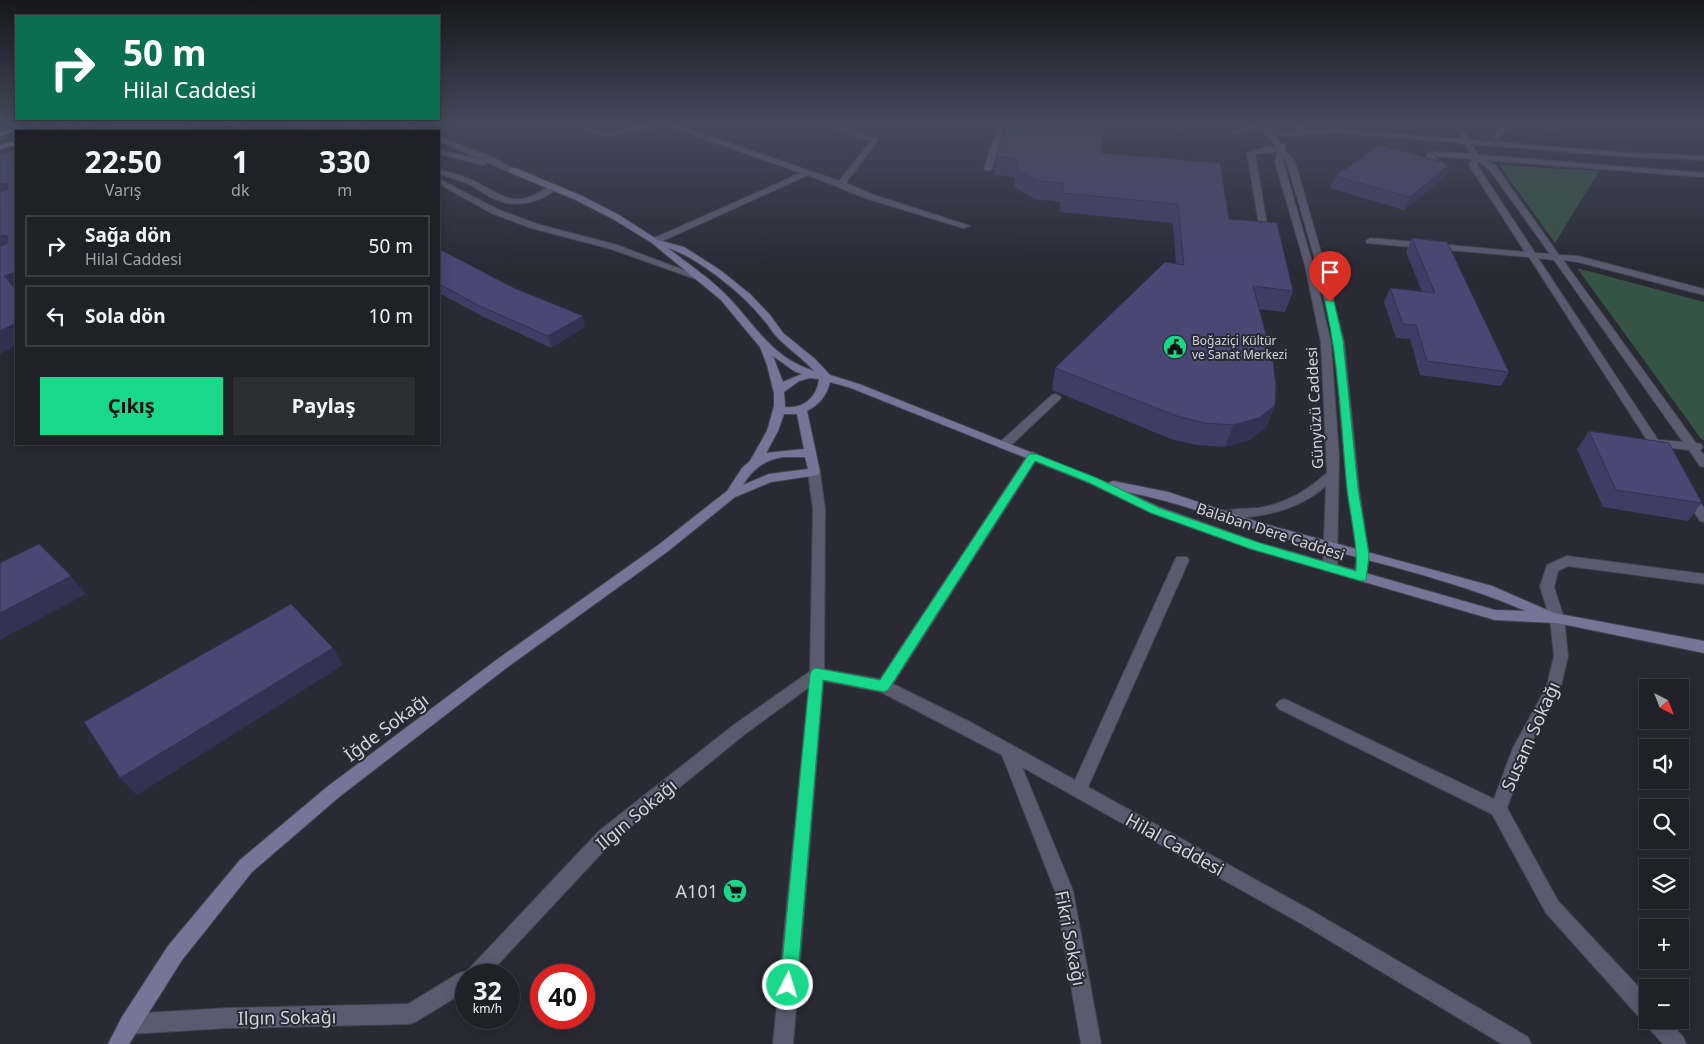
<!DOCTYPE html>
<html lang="tr">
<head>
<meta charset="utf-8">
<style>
	:root { --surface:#202028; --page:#2d2d34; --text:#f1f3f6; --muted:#a2a3a8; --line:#3d3e45; --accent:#18d989 }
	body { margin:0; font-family:"Noto Sans",sans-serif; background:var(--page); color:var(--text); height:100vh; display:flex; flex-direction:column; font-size:19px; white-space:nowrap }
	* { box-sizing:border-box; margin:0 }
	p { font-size:16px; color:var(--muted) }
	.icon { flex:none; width:28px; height:28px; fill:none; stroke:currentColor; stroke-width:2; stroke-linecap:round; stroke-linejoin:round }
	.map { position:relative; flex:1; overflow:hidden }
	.details { position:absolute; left:15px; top:130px; width:425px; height:315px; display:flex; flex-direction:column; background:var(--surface); border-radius:0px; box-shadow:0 2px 12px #0003,0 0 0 1px var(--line) }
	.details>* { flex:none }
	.banner { position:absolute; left:15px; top:15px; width:425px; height:105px; border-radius:0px; box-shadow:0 2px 12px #0003,0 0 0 1px var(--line); background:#0b6e4f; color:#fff; overflow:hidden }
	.needle { width:32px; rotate:138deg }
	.tools { position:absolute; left:1639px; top:679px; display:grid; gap:10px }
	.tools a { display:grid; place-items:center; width:50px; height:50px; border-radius:0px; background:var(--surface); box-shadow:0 2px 12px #0003,0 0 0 1px var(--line); font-size:25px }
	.speed { position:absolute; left:455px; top:964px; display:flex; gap:10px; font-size:25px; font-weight:700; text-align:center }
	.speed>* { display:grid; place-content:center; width:65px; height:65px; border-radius:50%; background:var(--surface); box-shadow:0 2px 12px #0003,0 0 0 1px var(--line); line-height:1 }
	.speed small { font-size:12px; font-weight:400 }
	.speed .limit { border:8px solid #d22; background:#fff; color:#111 }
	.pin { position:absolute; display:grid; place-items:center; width:42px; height:42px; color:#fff; margin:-51px -21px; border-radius:50% 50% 50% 0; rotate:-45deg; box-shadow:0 0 5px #0007 }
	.pin .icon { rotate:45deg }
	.me { position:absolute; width:55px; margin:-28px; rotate:5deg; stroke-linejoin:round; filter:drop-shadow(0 0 4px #0008) }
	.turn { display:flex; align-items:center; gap:18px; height:105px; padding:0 25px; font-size:22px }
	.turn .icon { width:65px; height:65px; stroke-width:2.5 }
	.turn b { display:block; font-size:35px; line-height:42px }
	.eta { display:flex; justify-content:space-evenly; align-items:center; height:85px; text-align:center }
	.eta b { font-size:30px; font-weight:700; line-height:35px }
	.button { display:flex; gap:10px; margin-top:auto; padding:10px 25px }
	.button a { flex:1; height:58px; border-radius:0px; background:var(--accent); color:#111; font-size:20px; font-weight:700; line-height:58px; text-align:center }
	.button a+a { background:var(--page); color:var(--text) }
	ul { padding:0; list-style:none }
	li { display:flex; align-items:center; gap:15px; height:62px; margin:0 10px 8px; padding:0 15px; border:2px solid var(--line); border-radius:0px }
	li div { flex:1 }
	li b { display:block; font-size:19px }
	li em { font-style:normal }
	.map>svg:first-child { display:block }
	.green { fill:#365443 }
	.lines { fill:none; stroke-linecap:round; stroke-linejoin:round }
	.service-casing { stroke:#454550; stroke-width:2 }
	.minor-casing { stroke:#454550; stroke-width:2 }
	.tertiary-casing { stroke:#454550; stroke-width:2 }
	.secondary-casing { stroke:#454550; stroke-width:2 }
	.primary-casing { stroke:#454550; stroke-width:2 }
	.service { fill:#5b5b70; fill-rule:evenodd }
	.minor { fill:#5b5b70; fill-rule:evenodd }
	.tertiary { fill:#5b5b70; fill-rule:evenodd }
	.secondary { fill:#767597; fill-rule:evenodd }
	.primary { fill:#8a89b5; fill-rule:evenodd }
	.wall { fill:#403d65 }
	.shaded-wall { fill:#343252 }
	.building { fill:#4a4775; stroke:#343252 }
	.route { fill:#18d989; stroke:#108d59 }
	.labels { text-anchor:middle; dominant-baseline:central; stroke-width:4; stroke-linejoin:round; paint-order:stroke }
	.far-poi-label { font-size:12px; fill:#d4d4dc; stroke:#2a2a35; text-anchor:start }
	.street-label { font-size:15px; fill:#d4d4dc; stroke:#2a2a35 }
	.near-street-label { font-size:18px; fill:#d4d4dc; stroke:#2a2a35 }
	.near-poi-label { font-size:18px; fill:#d4d4dc; stroke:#2a2a35; text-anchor:end }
</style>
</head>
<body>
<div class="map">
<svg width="1704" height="1044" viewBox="0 0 1704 1044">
	<rect width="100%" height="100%" fill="#2a2a35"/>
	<path class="green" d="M1499,165L1599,171L1555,243Z
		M1577,268L1704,302V440H1702Z"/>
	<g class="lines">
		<g class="service-casing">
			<path id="service" d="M223,122H233L253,131H244Z
				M999,122H1005L992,169L988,171L984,169Z
				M1135,122L1182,124L1199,122L1182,128Z
				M1259,123L1262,125L1261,126L1234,134L1231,132Z
				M1463,132L1466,134L1478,155L1704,173V177L1485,160L1495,165L1559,255L1578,256L1704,289V295L1578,262L1563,260L1696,443L1701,444L1703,447L1700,450L1704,455V467L1700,466L1689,450L1663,447L1668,454L1662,458L1658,457L1529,257L1367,243L1366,241L1370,238L1525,252L1469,165L1472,159L1434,156L1445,172L1441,174H1438L1426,158L1427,153L1435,152L1471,154L1460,134ZM1478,161L1489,169L1550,254L1535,253L1477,165ZM1538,258L1554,260L1683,442L1658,440Z
				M1267,147L1285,150C1280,153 1263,152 1255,154L1267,225L1263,227L1259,225L1247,153Z
				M439,170C452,173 465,176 476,182C508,199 517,209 551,185L558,187C544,201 519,208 500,201C488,198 479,189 469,184C459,180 449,177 439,174Z
				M439,179L497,209L537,224L617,245L705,278L701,281L698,280L611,249L531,228L491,213L439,184Z
				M1056,394L1061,397L1060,399L1008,448H1000L998,445L1000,442L1052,395Z
				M1690,492L1694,493L1704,508V522L1700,521L1684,496Z
				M1567,556L1704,574V584L1568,566L1558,571L1554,587L1564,618L1562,622L1557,623L1552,622L1550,618L1540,587L1547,565Z"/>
		</g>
		<g class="minor-casing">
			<path id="minor" d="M659,122H669L839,181L871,141L812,122H823L877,139V141L846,183L871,194L970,226L963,228L865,198L808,175L658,243H652V239L801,173L665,125L608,136L584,131L587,129L608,132Z
				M1504,122H1511L1499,138H1495L1494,137Z
				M1033,452L1039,456L893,684L972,723L1075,780L1175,560L1177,557H1187L1189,560L1088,787L1314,912L1528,1037L1531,1044H1502L1302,924L1022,767L1073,891L1101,1044H1081L1055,891L1002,755L881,692L819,680L745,734L611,843L488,975H466V991L417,1021L410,1024L228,1028L129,1034L122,1031L119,1024L122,1017L129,1014L228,1008L408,1004L459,973L467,971L599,831L735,724L812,670L817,668L880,679L1029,453Z
				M1557,613L1562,614L1564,618L1568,656L1561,686L1528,749L1507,808L1558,901L1648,997V1020H1668L1683,1037L1686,1044H1663L1648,1027L1645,1021L1641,1019L1546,913L1492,814L1279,709L1276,705L1279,701L1284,699L1289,701L1494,799L1513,748L1547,686L1554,656L1550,618L1552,614Z"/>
		</g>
		<g class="tertiary-casing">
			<path id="tertiary" d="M279,122H292L328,131H316Z
				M335,122H347L378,131H368Z
				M402,122H408L420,131C413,132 404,130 402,122Z
				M1256,122H1262L1265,127L1281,132L1297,131L1299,128L1292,122H1300L1306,128L1304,131L1339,129L1616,152L1704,156V160L1616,156L1339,133L1281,136L1272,133L1280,144L1286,143L1285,150L1295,162L1324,263L1344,341L1359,489L1369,555L1366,580H1356L1354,577L1357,555L1347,489L1334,341L1316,263L1287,162L1284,157L1283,162L1313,265L1331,343L1339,458L1337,568L1335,571H1325L1323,568L1326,486C1296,512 1261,517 1223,519L1217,515C1222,508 1248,509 1258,508C1286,504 1306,491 1327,473L1321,343L1305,265L1275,162L1278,150L1263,131L1260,129Z
				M439,137L492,157L516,170L509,172L439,141Z
				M439,150L486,161L487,163L483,165L439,154Z
				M814,468L820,472L825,509L824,674L793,1044H773L810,674L813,509L808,472Z"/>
		</g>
		<g class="secondary-casing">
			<path id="secondary" d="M509,168H515L582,196L619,215L658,240L684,247L720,270L750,294L770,315L783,333L815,359L830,375L859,384L1108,483L1113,481L1168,492L1261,523L1492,586L1554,613L1704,641V653L1557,623L1495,620L1251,549L1151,513L1089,483L851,388L830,382C827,395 819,405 807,411L820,472L818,475L771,482L735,497L667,552L505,669L339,797L252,872L182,960L129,1044H108L122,1017L168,946L240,860L327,787L495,661L657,546L727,491L742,468L750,461L767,431L774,406V393L767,365L760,347L721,300L652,243L613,219L576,200L509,172ZM668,248C699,258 743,294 763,319C768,324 772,332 777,337C788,349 803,358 814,371C772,358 756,326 728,297C711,279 688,264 668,248ZM773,356L794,371L802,374L783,382ZM810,378L819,379C817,397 804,409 785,407L784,392L799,381ZM784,414H797L804,449L766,453L778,431ZM783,457H805L808,469L769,474L743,485C753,469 764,460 783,457ZM1127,492C1180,502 1229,522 1280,537C1361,559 1449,578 1526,611L1495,610L1260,543L1159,507Z"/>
		</g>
		<g class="primary-casing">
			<path id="primary" d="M36,122H47L0,136V132Z
				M62,122H73L43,131H33Z
				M87,122H98L69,131H59Z
				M16,141V145L0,149V145Z"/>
		</g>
		<use href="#service" class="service"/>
		<use href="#minor" class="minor"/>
		<use href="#tertiary" class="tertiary"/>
		<use href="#secondary" class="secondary"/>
		<use href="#primary" class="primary"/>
	</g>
	<path class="wall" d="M1438,122H1475L1468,129Z
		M1514,122H1563L1554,131Z
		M1101,153L1229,219L1293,291L1285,312L1259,309L1267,427L1250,440L1225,447L1197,445L1171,439L1052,390L1055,368L1176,264L1173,223L1059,212L1061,202L1035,199L1014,187L1015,177L994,175L996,156Z
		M1450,164L1445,177L1404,210L1330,188L1335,176Z
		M1412,238L1509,372L1501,386L1420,375L1410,339L1396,338L1384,302L1390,288L1422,292L1406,252Z
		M439,249L585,327L551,348L484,317L439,293Z
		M1589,431L1702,503L1688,521L1603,507L1577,449Z"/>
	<path class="shaded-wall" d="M1471,122H1475L1468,129Z
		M1559,122H1563L1554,131Z
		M1450,164L1445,177L1404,210L1410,197Z
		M8,183L16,196L0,201V184Z
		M5,235L15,250L0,255V236Z
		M16,272V291L4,276Z
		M583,316L585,327L551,348L548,336Z
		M16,323V345L0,354V331Z
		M1275,405L1267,427L1250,440L1225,447L1233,425Z
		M71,576L86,594L0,640V613Z
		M333,648L343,665L137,795L120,778Z"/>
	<path class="building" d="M113,122H183L203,131H82Z
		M1008,122H1105L1101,153L1220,163L1229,219L1277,223L1293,291L1253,286L1273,361L1276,386L1275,405L1259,418L1233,425L1205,423L1177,416L1055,368L1165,262L1184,265L1178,204L1062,193L1064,183L1037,181L1016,168L1018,159L996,156Z
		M1379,145L1442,162L1446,165L1450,164L1410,197L1335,176Z
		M16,150V272L4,276L16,290V323L0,331V246L7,244L8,237L5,235L0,236V192L7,190L8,183L0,184V155Z
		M1412,238L1447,242L1509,372L1427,361L1416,325L1403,324L1390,288L1435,293Z
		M439,249L514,288L583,316L548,336L480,306L439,284Z
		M1589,431L1669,443L1702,503L1616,490Z
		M39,544L71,576L0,613V563Z
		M291,604L333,648L120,778L84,722Z"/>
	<linearGradient id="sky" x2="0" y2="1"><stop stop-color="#17171d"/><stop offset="0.46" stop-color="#444a5c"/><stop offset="1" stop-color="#444a5c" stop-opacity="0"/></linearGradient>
	<rect width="1704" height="268" fill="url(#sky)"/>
	<path class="route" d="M1327,300L1334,302L1343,341L1358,489L1369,555L1366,580L1361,581L1251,549L1151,513L1090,483L1035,461L888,690L884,692L823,680L797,985L795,991L788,994L782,991L780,985L810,674L812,670L816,668L880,680L1029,454H1036L1097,478L1159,508L1260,543L1356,571C1358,543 1350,515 1347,488C1341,425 1339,363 1325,302Z"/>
	<defs>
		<g id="civic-disc" transform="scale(1.25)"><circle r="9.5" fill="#18d989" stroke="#2a2a35"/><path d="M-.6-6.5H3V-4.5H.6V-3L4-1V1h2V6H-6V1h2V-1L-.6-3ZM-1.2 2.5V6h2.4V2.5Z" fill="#111"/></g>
		<g id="supermarket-disc" transform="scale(1.25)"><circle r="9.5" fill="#18d989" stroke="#2a2a35"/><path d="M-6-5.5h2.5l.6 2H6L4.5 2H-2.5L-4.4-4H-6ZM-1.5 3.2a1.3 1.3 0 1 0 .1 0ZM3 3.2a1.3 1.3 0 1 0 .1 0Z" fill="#111"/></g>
	</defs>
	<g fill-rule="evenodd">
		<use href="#civic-disc" x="1175" y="347"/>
		<use href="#supermarket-disc" x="735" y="891"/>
	</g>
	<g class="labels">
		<g class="far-poi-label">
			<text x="1192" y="340">Boğaziçi Kültür<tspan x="1192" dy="14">ve Sanat Merkezi</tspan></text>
		</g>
		<g class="street-label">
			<text transform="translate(1314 408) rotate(-93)">Günyüzü Caddesi</text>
			<text transform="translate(1271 531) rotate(18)">Balaban Dere Caddesi</text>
		</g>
		<g class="near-street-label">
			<text transform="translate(386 727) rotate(-37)">İğde Sokağı</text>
			<text transform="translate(1530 736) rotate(-66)">Susam Sokağı</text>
			<text transform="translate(636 814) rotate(-40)">Ilgın Sokağı</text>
			<text transform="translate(1175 844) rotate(29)">Hilal Caddesi</text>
			<text transform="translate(1071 938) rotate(79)">Fikri Sokağı</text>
			<text transform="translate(287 1017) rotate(-1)">Ilgın Sokağı</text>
		</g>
		<g class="near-poi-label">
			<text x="718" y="891">A101</text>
		</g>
	</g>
</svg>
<div class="tools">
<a><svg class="needle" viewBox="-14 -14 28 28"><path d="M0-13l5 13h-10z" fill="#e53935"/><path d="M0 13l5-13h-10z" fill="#a2a3a8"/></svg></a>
<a><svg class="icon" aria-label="sound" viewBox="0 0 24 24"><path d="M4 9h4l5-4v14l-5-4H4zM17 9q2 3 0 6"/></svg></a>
<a><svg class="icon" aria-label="search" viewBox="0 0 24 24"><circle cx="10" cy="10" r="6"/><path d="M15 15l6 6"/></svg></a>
<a><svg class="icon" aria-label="layers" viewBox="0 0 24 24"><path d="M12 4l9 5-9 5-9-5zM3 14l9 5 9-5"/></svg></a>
<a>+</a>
<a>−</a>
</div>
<div class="speed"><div>32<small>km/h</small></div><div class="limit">40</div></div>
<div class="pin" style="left:1330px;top:302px;background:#d93025"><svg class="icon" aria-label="arrive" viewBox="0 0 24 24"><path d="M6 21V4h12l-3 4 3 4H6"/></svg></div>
<svg class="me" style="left:788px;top:985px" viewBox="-20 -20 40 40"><circle r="17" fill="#18d989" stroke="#fff" stroke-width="3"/><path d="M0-11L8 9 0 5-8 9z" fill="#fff"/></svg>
<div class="banner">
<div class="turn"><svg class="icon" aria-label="right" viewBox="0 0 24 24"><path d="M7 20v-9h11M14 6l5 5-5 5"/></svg><div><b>50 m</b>Hilal Caddesi</div></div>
</div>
<section class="details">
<div class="eta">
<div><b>22:50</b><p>Varış</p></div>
<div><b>1</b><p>dk</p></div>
<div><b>330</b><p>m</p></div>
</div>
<ul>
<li><svg class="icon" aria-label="right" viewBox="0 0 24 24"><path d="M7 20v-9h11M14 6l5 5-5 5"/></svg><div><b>Sağa dön</b><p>Hilal Caddesi</p></div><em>50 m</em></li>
<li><svg class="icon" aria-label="left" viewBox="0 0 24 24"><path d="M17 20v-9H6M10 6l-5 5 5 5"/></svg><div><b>Sola dön</b></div><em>10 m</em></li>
</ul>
<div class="button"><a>Çıkış</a><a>Paylaş</a></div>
</section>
</div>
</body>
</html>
